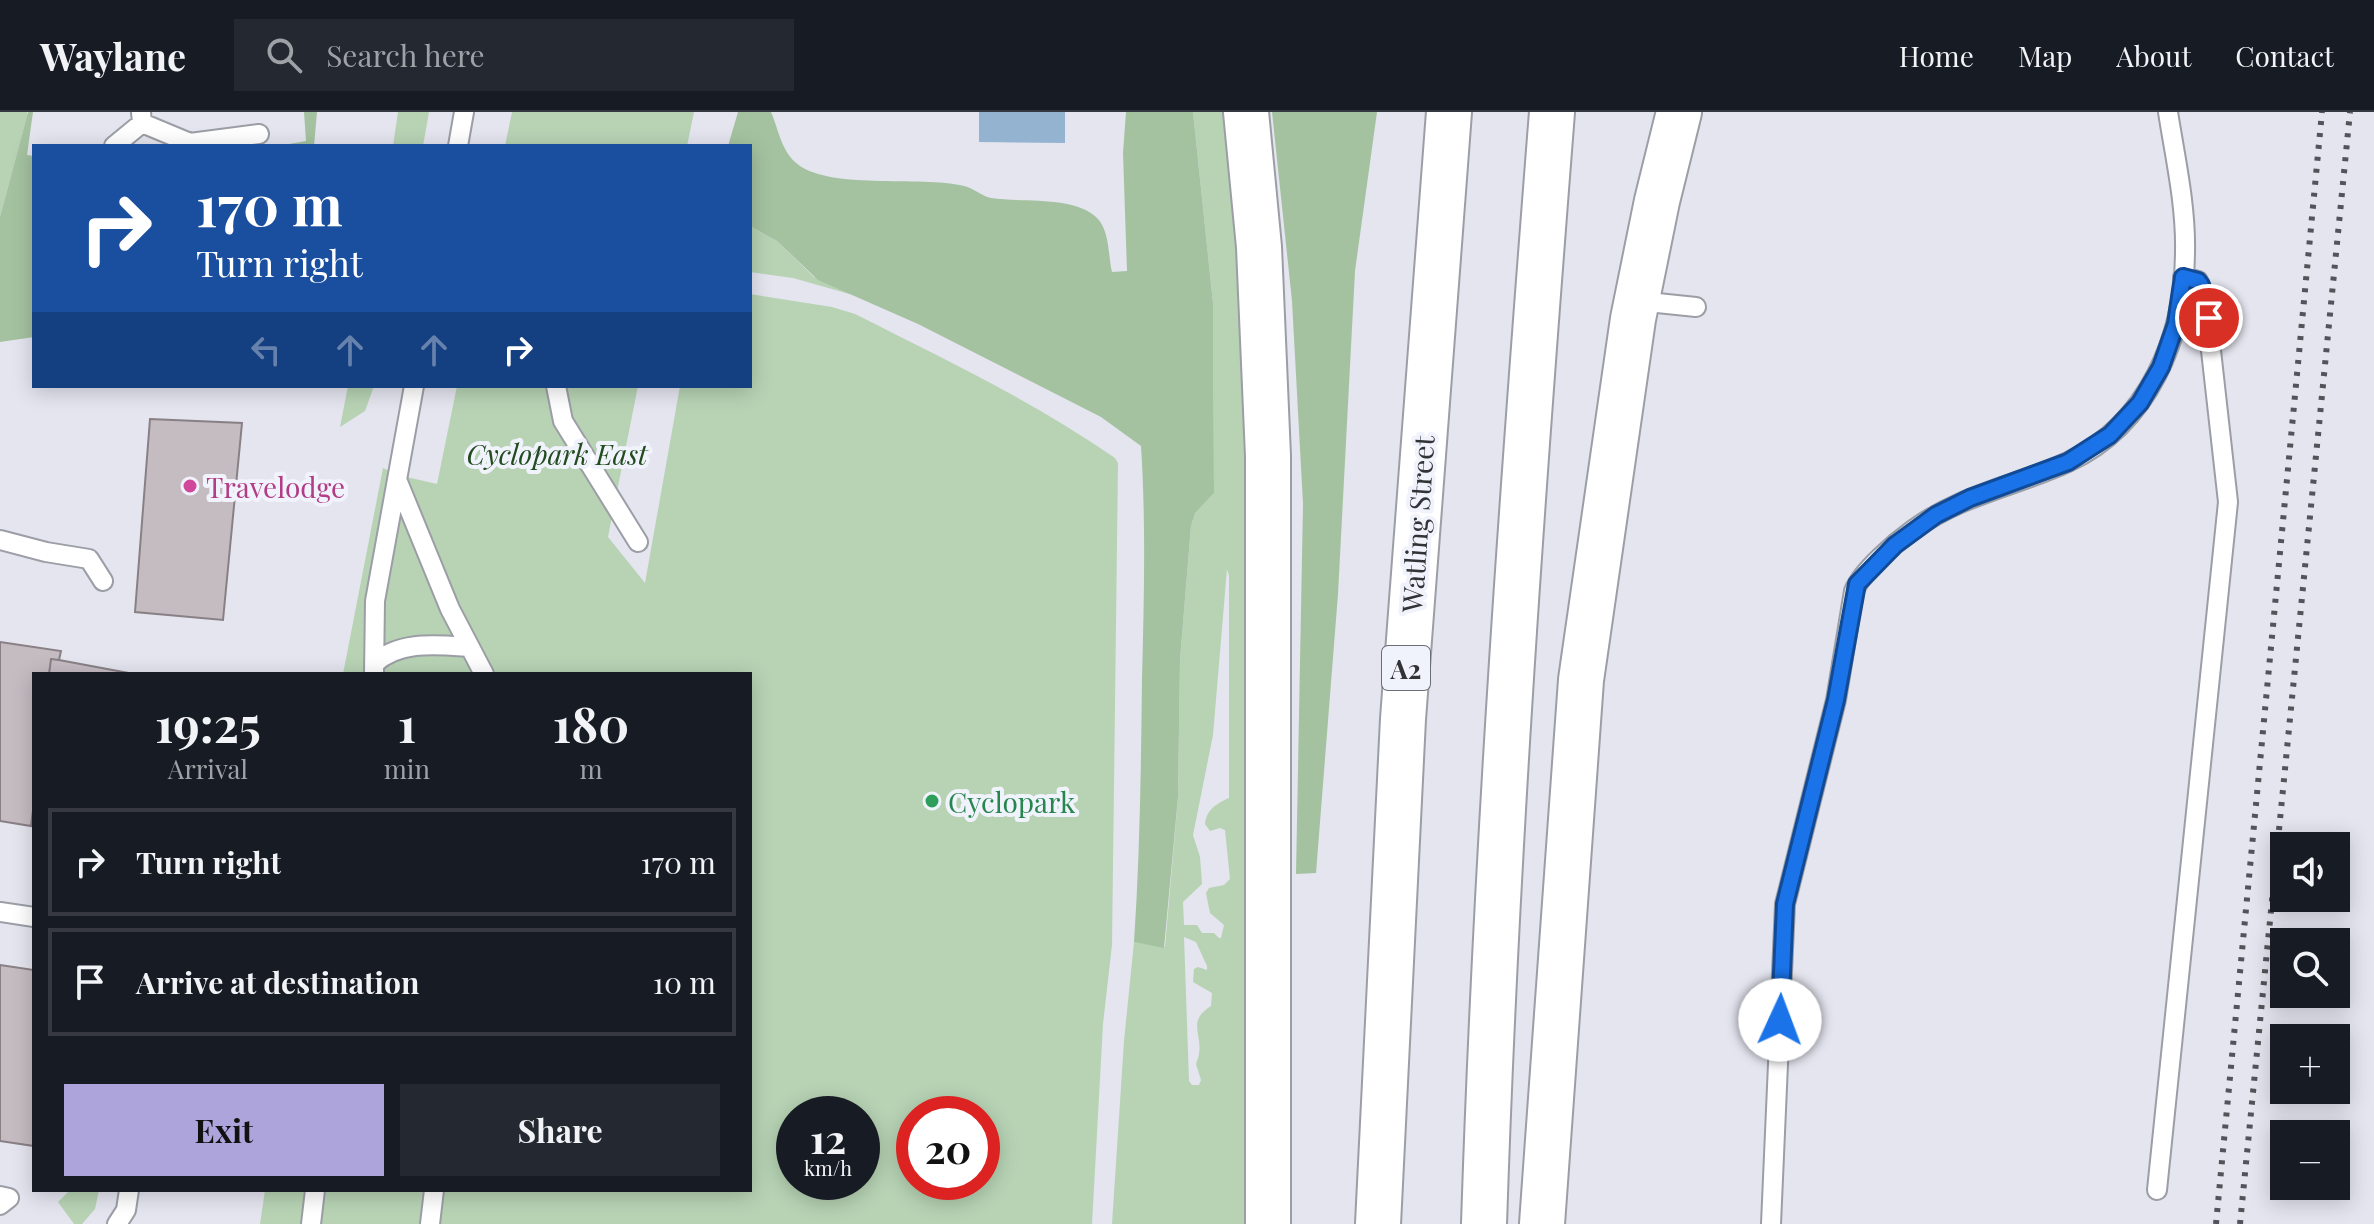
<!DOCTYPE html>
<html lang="en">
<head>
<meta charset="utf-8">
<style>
	:root { --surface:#171b24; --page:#242831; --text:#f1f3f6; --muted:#9ea1a6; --line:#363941; --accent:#aea4dc }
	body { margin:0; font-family:"Playfair Display",serif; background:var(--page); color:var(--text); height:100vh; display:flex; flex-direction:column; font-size:30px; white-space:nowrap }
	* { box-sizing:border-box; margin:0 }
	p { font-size:26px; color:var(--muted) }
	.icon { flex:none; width:44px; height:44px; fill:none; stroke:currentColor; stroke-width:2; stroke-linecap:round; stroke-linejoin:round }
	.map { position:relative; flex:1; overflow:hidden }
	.drawer { position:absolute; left:32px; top:560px; width:720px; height:520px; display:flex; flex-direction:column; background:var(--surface); border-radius:0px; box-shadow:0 4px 20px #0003 }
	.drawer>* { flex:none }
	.banner { position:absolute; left:32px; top:32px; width:720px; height:244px; border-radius:0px; box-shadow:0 4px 20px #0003; background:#1a4fa0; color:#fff; overflow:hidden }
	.buttons { position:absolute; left:2270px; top:720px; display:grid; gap:16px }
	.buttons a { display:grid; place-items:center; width:80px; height:80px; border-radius:0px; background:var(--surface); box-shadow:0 4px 20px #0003; font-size:40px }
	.speed { position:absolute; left:776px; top:984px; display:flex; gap:16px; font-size:40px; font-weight:700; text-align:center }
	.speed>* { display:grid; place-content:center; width:104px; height:104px; border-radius:50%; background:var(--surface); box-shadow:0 4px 20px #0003; line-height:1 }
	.speed small { font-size:20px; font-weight:400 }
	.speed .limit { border:12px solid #d22; background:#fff; color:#111 }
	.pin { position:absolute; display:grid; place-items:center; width:68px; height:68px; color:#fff; margin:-34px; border:4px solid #fff; border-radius:50%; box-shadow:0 2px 8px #0007 }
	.me { position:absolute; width:88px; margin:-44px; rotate:2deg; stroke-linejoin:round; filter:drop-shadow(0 0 6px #0008) }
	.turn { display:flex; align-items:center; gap:28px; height:168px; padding:0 32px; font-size:36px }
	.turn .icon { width:104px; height:104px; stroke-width:2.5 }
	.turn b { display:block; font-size:56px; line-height:68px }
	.lanes { display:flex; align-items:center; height:76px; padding:0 32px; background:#0003; justify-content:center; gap:40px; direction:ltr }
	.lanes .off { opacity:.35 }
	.eta { display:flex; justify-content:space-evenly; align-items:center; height:136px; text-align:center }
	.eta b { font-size:48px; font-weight:700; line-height:56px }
	.button { display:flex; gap:16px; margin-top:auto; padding:16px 32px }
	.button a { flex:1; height:92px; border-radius:0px; background:var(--accent); color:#111; font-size:32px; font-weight:700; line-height:92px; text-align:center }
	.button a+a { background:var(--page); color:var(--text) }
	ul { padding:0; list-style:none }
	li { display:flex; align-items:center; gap:24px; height:108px; margin:0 16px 12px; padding:0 16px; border:4px solid var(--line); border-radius:0px }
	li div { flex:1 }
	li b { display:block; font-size:30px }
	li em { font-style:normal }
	header { display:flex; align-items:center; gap:48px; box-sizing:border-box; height:112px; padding:0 40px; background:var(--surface); border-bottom:2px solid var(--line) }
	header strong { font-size:38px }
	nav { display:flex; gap:44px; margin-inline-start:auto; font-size:28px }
	.search { width:560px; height:72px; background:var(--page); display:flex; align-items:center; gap:20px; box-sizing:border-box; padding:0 28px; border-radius:0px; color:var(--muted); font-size:30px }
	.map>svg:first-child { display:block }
	.green { fill:#b7d3b4; fill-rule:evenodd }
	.forest { fill:#a4c2a0 }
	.water { fill:#93b3d1 }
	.building { fill:#c5bcc2; stroke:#888085; stroke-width:2 }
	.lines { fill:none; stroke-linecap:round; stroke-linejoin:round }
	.lane-casing { stroke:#9c9ea6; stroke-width:22 }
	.highway-casing { stroke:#9c9ea6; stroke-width:48 }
	.lane { stroke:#fff; stroke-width:18 }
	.highway { stroke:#fff; stroke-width:44 }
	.rail { stroke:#535459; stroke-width:6; stroke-dasharray:4 8; stroke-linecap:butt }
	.route-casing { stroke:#114b97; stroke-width:20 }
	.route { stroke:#1a73e8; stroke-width:14 }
	.hotel-dot { fill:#d1479c; stroke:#f1f3fc; stroke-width:3 }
	.leisure-dot { fill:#2e9e5b; stroke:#f1f3fc; stroke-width:3 }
	.labels { text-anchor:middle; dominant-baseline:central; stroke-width:8; stroke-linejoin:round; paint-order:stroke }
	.shield { fill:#f1f3fc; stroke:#6b6d72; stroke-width:2 }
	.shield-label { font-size:26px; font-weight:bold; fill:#323337 }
	.park-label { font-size:28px; font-style:italic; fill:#224b1e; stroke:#f1f3fc }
	.hotel-label { font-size:28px; fill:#b23c85; stroke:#f1f3fc; text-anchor:start }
	.street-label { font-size:28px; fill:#323337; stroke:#f1f3fc }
	.leisure-label { font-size:28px; fill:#27864d; stroke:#f1f3fc; text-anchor:start }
</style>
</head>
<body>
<header>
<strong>Waylane</strong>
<div class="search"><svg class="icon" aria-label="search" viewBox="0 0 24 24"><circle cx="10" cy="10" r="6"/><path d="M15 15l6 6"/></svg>Search here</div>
<nav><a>Home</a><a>Map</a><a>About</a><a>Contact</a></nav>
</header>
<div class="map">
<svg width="2374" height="1112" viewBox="0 0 2374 1112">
	<rect width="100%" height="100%" fill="#e4e5ef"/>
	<path class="green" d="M0,0H27V4L0,105Z
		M398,0H429L423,34H393Z
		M512,0H694L687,34H505Z
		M1193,0H1223L1238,164L1246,358L1244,1112H1112L1124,929L1134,830L1165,835L1178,685L1180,548L1191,414L1195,400L1214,381L1213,191ZM1227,457L1229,464V686C1216,692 1207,697 1205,712L1210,719L1220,716L1225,718L1230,767L1224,773L1209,776L1206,781L1210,801L1224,813L1221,826H1219L1214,821H1202L1197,813H1184L1183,790L1202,772L1200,745L1193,723L1213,623ZM1184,825L1196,830L1207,854V858L1198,855L1194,857L1193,870L1212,881L1211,894C1183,912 1208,924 1196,952L1201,968L1199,973H1192L1189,969Z
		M750,114L777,129L814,165L860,185L793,166L750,160Z
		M750,182L832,195L855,202C944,247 1033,289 1115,346L1118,351L1112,833L1103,912L1092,1112H260L265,1078H750V562H343L383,356L398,363L437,372L457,274H638L608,425L645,471L680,274H750ZM794,1002H862V1070H794ZM914,1002H982V1070H914Z
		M348,274H374L365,299L340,315Z
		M70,1078H99L95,1097L82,1112H74L58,1090Z"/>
	<path class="forest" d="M28,0H33L27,43L34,44V225L0,230V105Z
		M304,0H317L314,34H278L306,29Z
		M738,0H771C778,16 781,37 795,50C826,79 920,63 964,74C974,76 981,84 991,86C1022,91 1076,83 1098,107C1110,121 1108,144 1112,160L1127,159L1123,41L1126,0H1193L1213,191L1214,381L1195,401L1191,414L1180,548L1178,685L1164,836L1134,830C1140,742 1141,655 1142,567C1144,489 1146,411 1141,334L1101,305L918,212L818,168L777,129L750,114V34H728Z
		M1272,0H1377L1355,159L1338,482L1316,761L1296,762L1303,392L1292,189Z"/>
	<path class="water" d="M979,0H1065V31L979,30Z"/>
	<path class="building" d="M150,307L242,311L223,508L135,500Z
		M0,530L61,539L59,548L51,547L49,562H34V690L31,714L0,709Z
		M51,547L59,548L134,562H49Z
		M0,853L34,858V1034L0,1029Z"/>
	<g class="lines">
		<g class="lane-casing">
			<path id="lane" d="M141,0L142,11L190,31L259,22
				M114,34L142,11
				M458,34L464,0
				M1638,189L1696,195
				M556,274L563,309L638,430
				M398,370L450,497L484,562
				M0,428L46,440L89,447L103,469
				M374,552C399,528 438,533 470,535
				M374,562L375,489L414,274
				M0,800L34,805
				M2157,1078L2228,390L2205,185L2198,169L2183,165
				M0,1084L9,1086L0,1093
				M117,1112L126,1098L129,1078
				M311,1112L315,1078
				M430,1112L434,1078
				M1771,1112L1785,792L1836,588L1854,479C1862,459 1895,431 1913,418C1960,383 2016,374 2068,350C2149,312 2185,224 2185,139C2186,93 2175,45 2168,0"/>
		</g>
		<g class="highway-casing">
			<path id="highway" d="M1246,0L1259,135L1268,344V1112
				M1378,1112L1403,607L1449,0
				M1484,1112C1496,741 1523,370 1552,0
				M1542,1112L1581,568L1633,207L1657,89L1679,0"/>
		</g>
		<use href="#lane" class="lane"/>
		<use href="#highway" class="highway"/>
		<path class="rail" d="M2216,1112L2322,0
			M2240,1112L2350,0"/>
	</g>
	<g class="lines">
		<g class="route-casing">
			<path id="route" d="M1780,908L1785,792L1836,588L1857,472L1895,433L1936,403L1970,386L2068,350L2110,323L2140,291L2161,255L2176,212L2183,165L2198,169L2201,173L2209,206"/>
		</g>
		<use href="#route" class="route"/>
	</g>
	<circle class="hotel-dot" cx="190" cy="374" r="8"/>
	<circle class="leisure-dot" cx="932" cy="689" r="8"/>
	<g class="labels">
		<rect class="shield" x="1382" y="534" width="48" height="44" rx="6"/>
		<g class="shield-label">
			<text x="1406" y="556">A2</text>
		</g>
		<g class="park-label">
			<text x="557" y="341">Cyclopark East</text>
		</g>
		<g class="hotel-label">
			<text x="206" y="374">Travelodge</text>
		</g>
		<g class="street-label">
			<text transform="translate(1417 412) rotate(-86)">Watling Street</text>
		</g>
		<g class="leisure-label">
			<text x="948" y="689">Cyclopark</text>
		</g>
	</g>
</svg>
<div class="buttons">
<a><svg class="icon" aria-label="sound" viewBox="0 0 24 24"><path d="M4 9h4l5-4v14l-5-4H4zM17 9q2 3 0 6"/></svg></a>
<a><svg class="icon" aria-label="search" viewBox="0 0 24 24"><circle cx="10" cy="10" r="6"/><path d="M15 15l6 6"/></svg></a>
<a>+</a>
<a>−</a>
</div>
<div class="speed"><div>12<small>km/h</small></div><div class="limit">20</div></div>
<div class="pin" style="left:2209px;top:206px;background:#d93025"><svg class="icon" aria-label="arrive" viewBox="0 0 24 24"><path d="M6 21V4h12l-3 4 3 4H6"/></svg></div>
<svg class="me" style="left:1780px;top:908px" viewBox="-20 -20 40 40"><circle r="19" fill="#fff"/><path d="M0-13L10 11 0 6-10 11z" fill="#1a73e8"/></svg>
<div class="banner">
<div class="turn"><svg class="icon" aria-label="right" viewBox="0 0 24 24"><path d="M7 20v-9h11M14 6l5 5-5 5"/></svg><div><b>170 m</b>Turn right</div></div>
<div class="lanes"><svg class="icon off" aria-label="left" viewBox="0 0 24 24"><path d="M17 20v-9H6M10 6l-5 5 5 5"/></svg><svg class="icon off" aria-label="ahead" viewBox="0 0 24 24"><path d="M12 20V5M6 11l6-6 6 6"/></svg><svg class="icon off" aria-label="ahead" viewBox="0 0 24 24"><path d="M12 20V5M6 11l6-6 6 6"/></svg><svg class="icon" aria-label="right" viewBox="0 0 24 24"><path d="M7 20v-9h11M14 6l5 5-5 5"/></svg></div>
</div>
<section class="drawer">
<div class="eta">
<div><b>19:25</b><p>Arrival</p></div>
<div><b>1</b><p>min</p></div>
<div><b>180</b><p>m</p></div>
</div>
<ul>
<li><svg class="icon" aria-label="right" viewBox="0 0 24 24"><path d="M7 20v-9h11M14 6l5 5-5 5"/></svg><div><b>Turn right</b></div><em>170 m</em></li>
<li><svg class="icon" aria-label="arrive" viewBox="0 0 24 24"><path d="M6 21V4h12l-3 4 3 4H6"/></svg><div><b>Arrive at destination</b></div><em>10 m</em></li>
</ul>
<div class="button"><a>Exit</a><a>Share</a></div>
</section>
</div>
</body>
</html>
